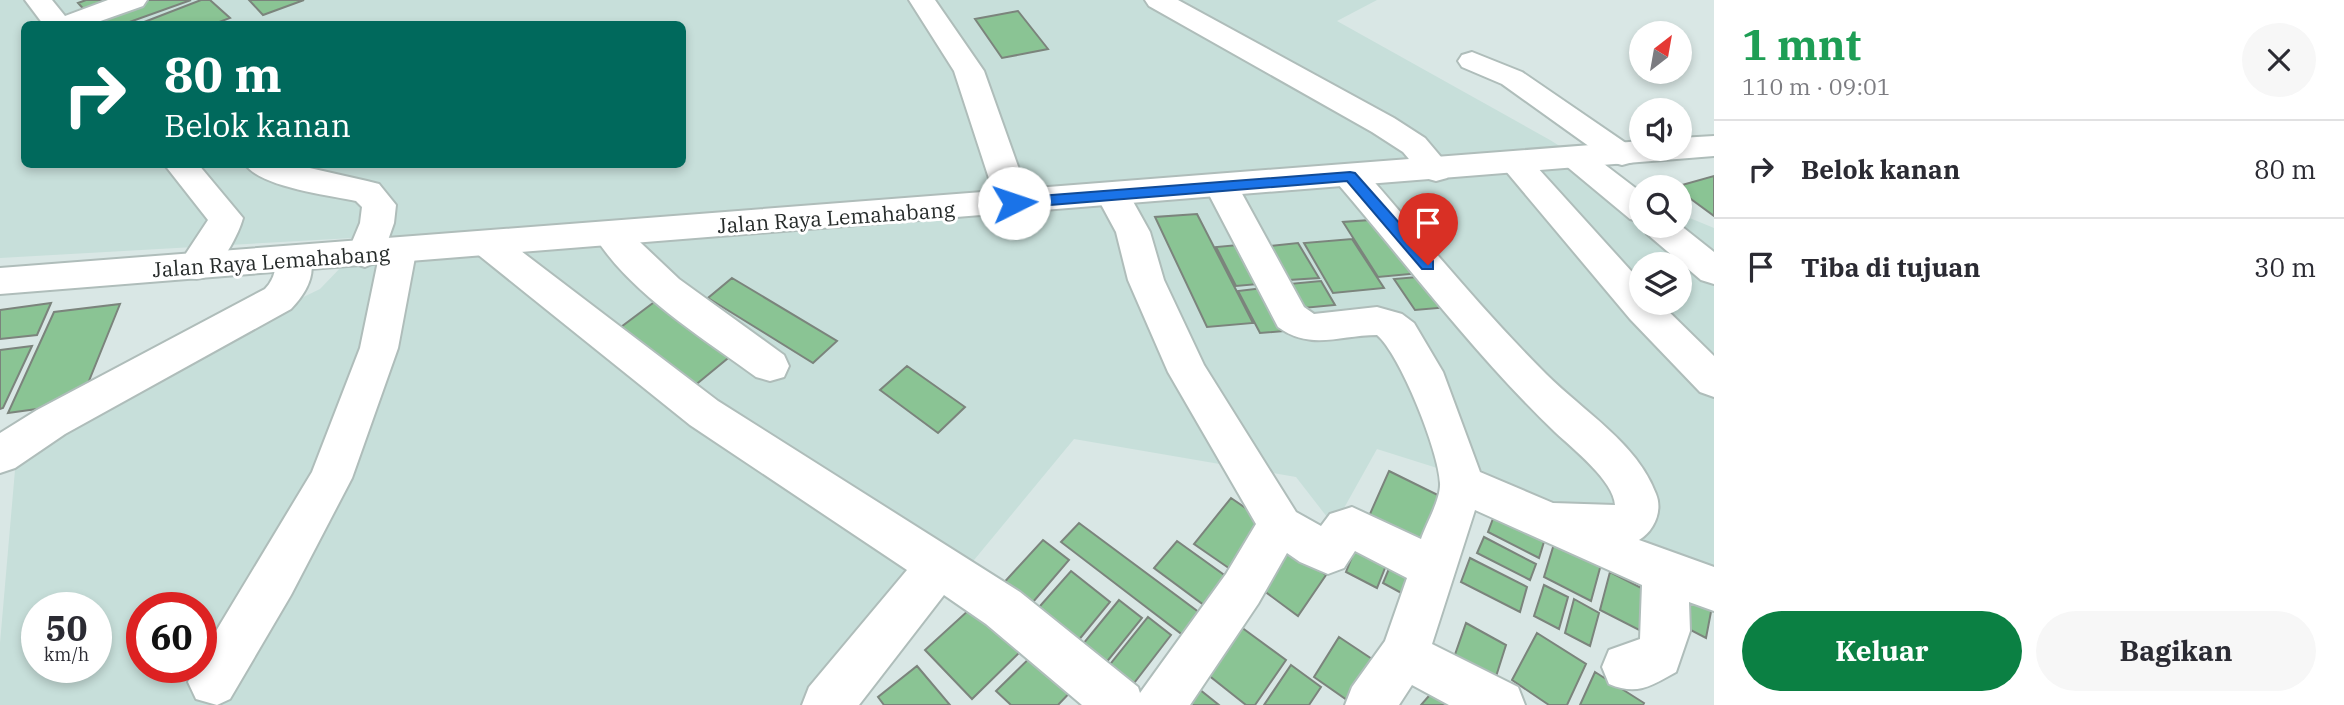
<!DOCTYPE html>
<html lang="id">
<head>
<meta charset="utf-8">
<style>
	:root { --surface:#fff; --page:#f7f7f7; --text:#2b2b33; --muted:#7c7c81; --line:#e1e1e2; --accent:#0b8043 }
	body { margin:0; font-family:"IBM Plex Serif",serif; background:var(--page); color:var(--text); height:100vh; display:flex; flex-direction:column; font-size:26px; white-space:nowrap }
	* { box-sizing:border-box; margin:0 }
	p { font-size:23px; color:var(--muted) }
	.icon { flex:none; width:38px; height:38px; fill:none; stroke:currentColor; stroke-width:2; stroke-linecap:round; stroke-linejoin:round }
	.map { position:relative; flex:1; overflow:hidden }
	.panel { display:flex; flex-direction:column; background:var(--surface); width:630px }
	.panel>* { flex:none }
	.top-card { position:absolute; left:21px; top:21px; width:665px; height:147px; border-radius:10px; box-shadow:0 4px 10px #0003; background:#00695c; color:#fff; overflow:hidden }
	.needle { width:46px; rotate:31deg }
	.controls { position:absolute; left:1629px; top:21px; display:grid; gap:14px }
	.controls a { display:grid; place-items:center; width:63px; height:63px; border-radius:50%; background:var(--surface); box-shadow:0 4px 10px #0003; font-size:35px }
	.speed { position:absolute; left:21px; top:592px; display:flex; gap:14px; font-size:35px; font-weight:700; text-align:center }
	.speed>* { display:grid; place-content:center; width:91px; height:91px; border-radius:50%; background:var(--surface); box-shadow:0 4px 10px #0003; line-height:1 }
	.speed small { font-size:18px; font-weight:400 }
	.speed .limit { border:10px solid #d22; background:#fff; color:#111 }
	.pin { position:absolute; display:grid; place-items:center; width:60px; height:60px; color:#fff; margin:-72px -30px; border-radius:50% 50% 50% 0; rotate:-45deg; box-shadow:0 0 7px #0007 }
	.pin .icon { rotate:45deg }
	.me { position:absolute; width:77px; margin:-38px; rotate:86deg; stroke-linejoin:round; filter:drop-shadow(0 0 5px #0008) }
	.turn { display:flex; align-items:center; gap:24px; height:147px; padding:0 28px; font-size:32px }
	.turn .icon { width:91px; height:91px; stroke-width:2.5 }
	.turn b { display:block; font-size:49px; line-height:60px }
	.round { display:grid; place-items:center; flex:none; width:74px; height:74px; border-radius:37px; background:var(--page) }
	.headline { display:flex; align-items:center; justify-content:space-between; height:119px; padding:0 28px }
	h1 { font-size:42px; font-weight:800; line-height:52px; color:#1e9e55 }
	.action { display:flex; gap:14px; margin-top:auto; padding:14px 28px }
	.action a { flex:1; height:80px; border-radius:42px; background:var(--accent); color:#fff; font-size:28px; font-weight:800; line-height:80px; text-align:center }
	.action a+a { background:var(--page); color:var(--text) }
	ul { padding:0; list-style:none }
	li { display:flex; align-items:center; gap:21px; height:98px; padding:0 28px; border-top:2px solid var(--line) }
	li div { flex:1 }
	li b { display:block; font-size:26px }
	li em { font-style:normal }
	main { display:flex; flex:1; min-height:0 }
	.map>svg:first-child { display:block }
	.built { fill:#c7dfda; fill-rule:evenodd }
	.building { fill:#8ac494; stroke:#7b847c; stroke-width:2 }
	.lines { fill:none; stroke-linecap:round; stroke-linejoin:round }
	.minor-casing { stroke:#afbdba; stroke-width:4 }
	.major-casing { stroke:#afbdba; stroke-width:4 }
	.minor { fill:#fff; fill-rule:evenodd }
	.major { fill:#fff; fill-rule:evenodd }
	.route { fill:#1a73e8; stroke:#114b97; stroke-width:2 }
	.labels { text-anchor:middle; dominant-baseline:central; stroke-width:6; stroke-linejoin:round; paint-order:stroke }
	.street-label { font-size:21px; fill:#262b2a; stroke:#fff }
</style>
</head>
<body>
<main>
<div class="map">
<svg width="1714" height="705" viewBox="0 0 1714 705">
	<rect width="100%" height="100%" fill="#d9e7e5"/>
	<path class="built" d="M0,0H1377L1337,21L1550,140L1641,197L1642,226H1680V214L1714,228V586L1472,479L1377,449L1334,526L1296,477L1074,439L965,571L841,705H0V643L15,470L95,398L320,289L370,237L0,258ZM24,24H682V164H24ZM1642,264H1680V303H1642ZM37,607H96V667H37ZM142,607H201V667H142Z"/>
	<path class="building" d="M86,0H131L89,15L78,3Z
		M146,0H191L124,24H96L92,19Z
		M201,0H210L230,18L214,24H139Z
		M249,0H304L263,15Z
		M1018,11L1048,49L1002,58L975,19Z
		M1714,176V216L1680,191V187H1675Z
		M1197,214L1253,323L1207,327L1155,217Z
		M1384,219L1421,273L1378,277L1343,222Z
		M1352,239L1384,288L1333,293L1304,243Z
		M1298,243L1319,278L1289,280L1269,246Z
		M1249,244L1270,283L1236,286L1216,247Z
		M1429,276L1450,307L1415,310L1394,279Z
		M732,278L837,341L813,363L708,298Z
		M1321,281L1335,305L1303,308L1289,284Z
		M1273,287L1297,330L1260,333L1238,291Z
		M657,300L733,354L693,387L617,330Z
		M51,303L37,335L0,339V310Z
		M120,304L80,403L8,413L54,312Z
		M32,346L3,408L0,409V350Z
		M907,366L965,407L938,433L880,390Z
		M1389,471L1452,502L1431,557L1366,523Z
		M1231,498L1269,524L1233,571L1194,544Z
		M1497,508L1547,532L1539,558L1488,532Z
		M1079,523L1204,616L1188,639L1061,542Z
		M1557,534L1603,557L1591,601L1544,577Z
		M1360,537L1391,553L1377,588L1346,572Z
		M1484,537L1536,564L1530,580L1477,553Z
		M1043,540L1069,560L1027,609L1000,587Z
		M1177,541L1234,582L1212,611L1154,568Z
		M1288,549L1326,575L1298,616L1260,588Z
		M1470,558L1527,587L1520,612L1461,582Z
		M1393,559L1425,576L1416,601L1383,583Z
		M1071,571L1110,602L1073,647L1033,614Z
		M1610,572L1659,597L1651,636L1600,610Z
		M1684,582L1714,596L1706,638L1677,623Z
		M1544,585L1568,597L1559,629L1534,616Z
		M983,597L1030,642L972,699L925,650Z
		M1574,599L1599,613L1590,646L1565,633Z
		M1119,600L1142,618L1101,669L1078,650Z
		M1148,617L1171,635L1131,687L1108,667Z
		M1466,623L1506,645L1492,689L1451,666Z
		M1241,627L1286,660L1255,705H1246L1207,674Z
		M1537,633L1586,664L1567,705H1549L1512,680Z
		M1339,637L1372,659L1347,700L1314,677Z
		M1040,648L1078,684L1058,705H1011L996,691Z
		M1291,665L1321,687L1309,705H1264Z
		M917,666L950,705H884L878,697Z
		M1595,672L1644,703L1643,705H1580Z
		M1199,689L1219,705H1187Z
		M1435,689L1455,705H1421Z"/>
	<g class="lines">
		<g class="minor-casing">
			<path id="minor" d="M25,0H52L65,16L108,0H147L143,6L92,24H43Z
				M909,0H935L984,71L1031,203L1026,211L1014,214L1002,211L997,203L954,71Z
				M1145,0H1178L1394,118L1425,138L1452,170L1447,178L1436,181L1425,178L1403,152L1372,132L1149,6Z
				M1472,52L1522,72L1633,148L1638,155L1633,162L1622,165L1611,162L1502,84L1462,67L1458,61L1462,55Z
				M1576,148L1587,151L1642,193V222L1630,219L1565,165L1560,158L1565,151Z
				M1516,153L1527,156L1642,283V303H1660L1714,356V397L1700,392L1630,319L1505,170L1500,163L1505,156Z
				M164,164H198L243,218C238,236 223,262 209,275C201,281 191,279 182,276L177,267L208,220Z
				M245,164H292L367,181L379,184L396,205L394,223L387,243L398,240L410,243L416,252L398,348L352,478L291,595L230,699L217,705L196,699L188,682L195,667H201V656L312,472L360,348L378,261L365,267L353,263L347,254L360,223L362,207L356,201C329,195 260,187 245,164Z
				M1350,165L1362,168C1423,237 1481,309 1546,374C1584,412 1637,443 1656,494C1663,511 1654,531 1639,540L1714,567V611L1689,602L1690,631L1676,672C1651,686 1637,696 1609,684L1602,667L1609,650L1640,639L1642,585L1475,510L1432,644L1518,687L1525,705H1449L1412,685L1399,705H1345L1352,687L1385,641L1407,578L1355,551L1344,568L1328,574L1300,562L1287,553L1258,604L1190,705H1082L986,624L944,595L859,705H802L809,687L907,570L690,425L476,253L471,244L476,235L488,232L500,235L718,401L1020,592L1138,687L1140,693L1226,574L1256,524L1168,372L1128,280L1116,232L1096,195L1101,187L1113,184L1125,187L1150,232L1164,280L1204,365L1296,512L1321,526L1330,514L1352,507L1421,539C1426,524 1441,499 1440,483C1439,452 1400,354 1377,335C1340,335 1311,351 1278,327L1205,187L1210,179L1222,176L1234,179L1304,307L1314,314L1377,307L1402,314L1414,323L1443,372L1480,472L1553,503L1615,505C1614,481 1572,448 1555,432C1476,356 1409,267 1338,184L1334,176L1338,168Z
				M611,223L623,226L679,279L784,355L789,366L784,377L770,381L756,377C703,338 628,292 594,235L599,226Z
				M1680,225L1714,252V284L1701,280L1647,234L1642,226Z
				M294,247L307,251C319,272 306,293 291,309L65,434L15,468L0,473V433L37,410L265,289C277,277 274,265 281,251Z"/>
		</g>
		<g class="major-casing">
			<path id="major" d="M1714,136V156L0,294V268L1642,141V149H1680V138Z"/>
		</g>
		<use href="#minor" class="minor"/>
		<use href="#major" class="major"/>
	</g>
	<path class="route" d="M1350,172L1355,173L1433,261V269H1422L1347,181L1014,208L1007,203L1014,198Z"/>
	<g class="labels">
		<g class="street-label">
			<text transform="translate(836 217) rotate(-4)">Jalan Raya Lemahabang</text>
			<text transform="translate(271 261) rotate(-4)">Jalan Raya Lemahabang</text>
		</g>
	</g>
</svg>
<div class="controls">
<a><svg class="needle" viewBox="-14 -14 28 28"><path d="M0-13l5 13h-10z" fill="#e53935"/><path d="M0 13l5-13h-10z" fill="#7c7c81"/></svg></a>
<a><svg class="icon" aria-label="sound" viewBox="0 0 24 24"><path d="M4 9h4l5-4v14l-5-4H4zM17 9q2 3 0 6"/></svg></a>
<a><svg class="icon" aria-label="search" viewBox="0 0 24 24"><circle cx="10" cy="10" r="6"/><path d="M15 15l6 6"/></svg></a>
<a><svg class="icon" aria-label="layers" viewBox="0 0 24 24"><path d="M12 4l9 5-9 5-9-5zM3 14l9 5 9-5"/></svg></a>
</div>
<div class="speed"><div>50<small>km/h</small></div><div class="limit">60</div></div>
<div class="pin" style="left:1428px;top:265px;background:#d93025"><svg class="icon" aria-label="arrive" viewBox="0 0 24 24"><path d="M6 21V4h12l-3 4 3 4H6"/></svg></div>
<svg class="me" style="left:1014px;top:203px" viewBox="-20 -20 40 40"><circle r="19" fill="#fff"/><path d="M0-13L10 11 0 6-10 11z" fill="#1a73e8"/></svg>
<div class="top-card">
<div class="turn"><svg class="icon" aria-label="right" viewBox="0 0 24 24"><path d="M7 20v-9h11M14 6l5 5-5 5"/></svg><div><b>80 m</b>Belok kanan</div></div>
</div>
</div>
<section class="panel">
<div class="headline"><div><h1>1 mnt</h1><p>110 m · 09:01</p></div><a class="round"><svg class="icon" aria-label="close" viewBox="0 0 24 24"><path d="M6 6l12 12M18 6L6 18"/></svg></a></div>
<ul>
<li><svg class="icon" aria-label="right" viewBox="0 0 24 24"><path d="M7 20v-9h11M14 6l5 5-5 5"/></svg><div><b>Belok kanan</b></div><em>80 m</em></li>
<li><svg class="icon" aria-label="arrive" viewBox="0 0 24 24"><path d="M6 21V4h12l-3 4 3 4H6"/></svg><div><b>Tiba di tujuan</b></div><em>30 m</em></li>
</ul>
<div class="action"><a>Keluar</a><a>Bagikan</a></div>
</section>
</main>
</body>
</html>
